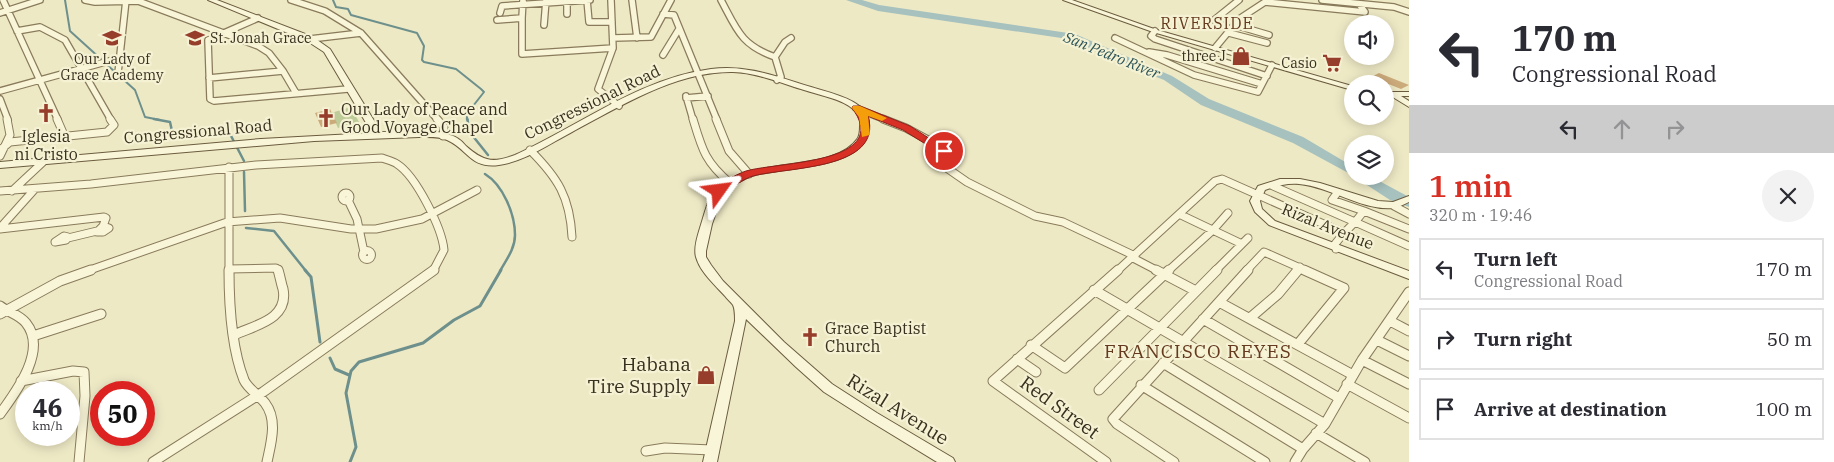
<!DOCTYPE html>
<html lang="en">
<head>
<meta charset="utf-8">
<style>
	:root { --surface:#fff; --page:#f2f2f3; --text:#2b2b33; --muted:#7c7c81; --line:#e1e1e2; --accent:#d93025 }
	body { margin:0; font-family:"IBM Plex Serif",serif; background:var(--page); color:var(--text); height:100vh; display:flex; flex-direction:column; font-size:19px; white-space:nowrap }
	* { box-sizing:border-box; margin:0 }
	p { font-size:16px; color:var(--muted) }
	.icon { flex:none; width:28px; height:28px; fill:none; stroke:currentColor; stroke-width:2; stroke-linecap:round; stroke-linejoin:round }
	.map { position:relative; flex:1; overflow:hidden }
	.panel { display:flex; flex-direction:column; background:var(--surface); width:425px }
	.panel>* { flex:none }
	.banner { background:#fff; color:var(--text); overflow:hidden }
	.controls { position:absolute; left:1344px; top:15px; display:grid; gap:10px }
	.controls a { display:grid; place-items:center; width:50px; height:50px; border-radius:50%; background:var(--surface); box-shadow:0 2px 12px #0003; font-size:25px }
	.speed { position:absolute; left:15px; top:381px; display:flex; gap:10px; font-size:25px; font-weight:700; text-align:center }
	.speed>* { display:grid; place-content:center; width:65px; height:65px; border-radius:50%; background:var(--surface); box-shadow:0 2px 12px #0003; line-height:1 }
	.speed small { font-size:12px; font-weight:400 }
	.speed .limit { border:8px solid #d22; background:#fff; color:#111 }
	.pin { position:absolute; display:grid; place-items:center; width:42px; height:42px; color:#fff; margin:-21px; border:2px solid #fff; border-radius:50%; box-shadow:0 1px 5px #0007 }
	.me { position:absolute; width:55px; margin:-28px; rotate:59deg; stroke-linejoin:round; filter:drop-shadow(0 0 4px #0008) }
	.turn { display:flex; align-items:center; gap:18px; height:105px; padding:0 20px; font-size:22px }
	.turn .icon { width:65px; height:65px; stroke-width:2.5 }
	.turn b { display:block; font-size:35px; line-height:42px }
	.lanes { display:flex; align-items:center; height:48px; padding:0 20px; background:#0003; justify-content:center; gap:25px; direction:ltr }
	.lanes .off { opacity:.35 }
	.round { display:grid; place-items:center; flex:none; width:52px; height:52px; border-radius:26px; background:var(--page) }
	.head { display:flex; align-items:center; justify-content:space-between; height:85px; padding:0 20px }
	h1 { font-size:30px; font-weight:600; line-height:38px; color:var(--accent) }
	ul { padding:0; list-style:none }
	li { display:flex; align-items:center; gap:15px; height:62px; margin:0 10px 8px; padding:0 10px; border:2px solid var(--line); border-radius:0px }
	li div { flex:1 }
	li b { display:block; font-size:19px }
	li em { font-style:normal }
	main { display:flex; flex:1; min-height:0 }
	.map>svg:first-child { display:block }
	.green { fill:#bdcc98 }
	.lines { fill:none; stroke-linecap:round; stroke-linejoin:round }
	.stream-far2 { stroke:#6d908d; stroke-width:2 }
	.stream-far1 { stroke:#6d908d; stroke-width:2.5 }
	.stream { stroke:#6d908d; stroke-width:3 }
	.river { fill:#a6c1be; fill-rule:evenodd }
	.building { fill:#ccab7b }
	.street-far2-casing { stroke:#897b5b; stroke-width:8 }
	.street-far1-casing { stroke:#897b5b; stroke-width:9 }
	.street-casing { stroke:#897b5b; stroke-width:11 }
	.secondary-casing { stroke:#6b5c3e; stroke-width:2 }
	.street-far2 { stroke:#f9f5d8; stroke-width:5.5 }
	.street-far1 { stroke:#f9f5d8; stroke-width:7 }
	.street { stroke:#f9f5d8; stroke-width:9 }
	.secondary { fill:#f9f5d8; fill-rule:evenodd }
	.route { fill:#d93025; stroke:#8d1f18 }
	.slow { fill:#f59e0b }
	.labels { text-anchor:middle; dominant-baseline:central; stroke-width:4.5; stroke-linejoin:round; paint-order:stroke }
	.far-poi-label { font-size:14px; fill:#39301f; stroke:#f5f2d4; text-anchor:end }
	.far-water-label { font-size:15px; font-style:italic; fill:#2e5458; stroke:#f5f2d4 }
	.far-quarter-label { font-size:16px; letter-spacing:1px; fill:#653a1e; stroke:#f5f2d4 }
	.street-label { font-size:16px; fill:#39301f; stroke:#f5f2d4 }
	.poi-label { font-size:16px; fill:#39301f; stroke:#f5f2d4; text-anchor:start }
	.quarter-label { font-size:19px; letter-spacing:1px; fill:#653a1e; stroke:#f5f2d4 }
	.near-poi-label { font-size:19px; fill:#39301f; stroke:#f5f2d4; text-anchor:end }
	.near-street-label { font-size:19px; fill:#39301f; stroke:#f5f2d4 }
</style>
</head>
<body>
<main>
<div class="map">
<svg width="1409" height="462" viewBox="0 0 1409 462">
	<rect width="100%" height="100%" fill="#eee9c5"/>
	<path class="green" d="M351,107L359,122L338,128L331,113Z"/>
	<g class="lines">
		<path class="stream-far2" d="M65,0L70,31L102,60
			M333,0L336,7L348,9L351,15L417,33L424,46L422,60L424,62L456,69L481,89L484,92L466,115L468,120
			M105,63L135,90L145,117L160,120"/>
		<path class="stream-far1" d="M154,119L170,122L172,131L229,132L244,161
			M467,119L472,135L488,155
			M244,172L245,211
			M485,174C503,185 515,214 515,235C515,249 506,260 500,271
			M246,228L274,231L306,271"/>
		<path class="stream" d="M305,270L311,277L320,342
			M330,358L335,369L349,375
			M350,462L356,447L346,393L351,371L359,362L423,343L454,320L480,306L501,270"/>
		<path class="river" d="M846,0H862L879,5L1075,34L1172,76L1209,99L1303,137L1352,166V175L1293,143L1201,105L1164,80L1118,62L1068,39L878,11Z
			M1353,176H1370L1409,197V207L1390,200Z"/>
	</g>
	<path class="building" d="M1379,73L1409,85L1401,89L1371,77Z
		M330,109L337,123L321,127L315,113Z"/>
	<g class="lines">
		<g class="street-far2-casing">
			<path id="street-far2" d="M3,0L58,120
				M85,0L95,2L138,1L258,46L269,53L283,71L209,78
				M291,0L325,11L361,33L438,120
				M567,0V14
				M587,0L589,22H612
				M611,0L613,48L598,89L619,106
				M632,0L637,38
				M721,0C737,30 741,45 775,57
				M1322,0L1394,7L1409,12
				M0,13L40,0
				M500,13L502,6L590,0
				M663,14L674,15L717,120
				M258,18L208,40L210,99L214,101L348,89
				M522,18V54L613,48
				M497,20L522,18L523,0
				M544,25L546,0
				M1235,25L1269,35
				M1231,30L1214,20L1239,0
				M17,31L40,27L65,40L111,120
				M1155,31L1151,36L1155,39L1267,76
				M1229,33L1267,43
				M613,38L651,37L671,0
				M1115,38L1194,75L1258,92L1272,65
				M310,39L361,33
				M1215,48L1239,19L1265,2L1365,12L1359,4
				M1149,52L1167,55L1262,84
				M663,55L679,29
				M283,71L296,93
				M118,73L126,0
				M777,80L781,77L775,57L785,42L791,38
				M0,91L120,58
				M686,96L693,120
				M686,98L708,96
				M0,99L8,120
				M856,108L886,120"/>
		</g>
		<g class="street-far1-casing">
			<path id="street-far1" d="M57,119L64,135
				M437,119L444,127L443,136
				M693,119C702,149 705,162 730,183
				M716,119L729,151L749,174
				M883,119L906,128L941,147L944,151L941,164L967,182L1035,216L1063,222L1135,256
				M0,150L10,142L107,132L114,125L110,119
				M530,150C558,178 570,197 572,237
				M0,156L10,135L7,119
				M229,167V271
				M0,191L91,184L256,165L382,158C387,160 393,161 397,164C416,176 442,228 444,250L433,271
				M12,191L43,162
				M342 197a4 4 0 1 1 8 0a4 4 0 1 1-8 0Z
				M1337,193L1332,200L1364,211L1355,222L1409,246
				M348,200L357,219L364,252
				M1394,206L1409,214
				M1364,211L1409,229
				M1181,215L1242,244
				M103,226L109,228L103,232H97Z
				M0,228L34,190
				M0,229L104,217L106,218L103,226
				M64,236L68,237L66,240L55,242Z
				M68,238L97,231
				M1336,249L1335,244L1344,233L1356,238
				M362.5 255a4.5 4.5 0 1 1 9 0a4.5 4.5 0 1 1-9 0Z
				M1133,258L1158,271
				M229,269L276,268L278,271
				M87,271L227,222L280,218L351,229H376L422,219L477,190
				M1117,271L1215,181L1222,179L1344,233L1355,222L1273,186
				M1168,271L1213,230L1228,213
				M1215,271L1248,238
				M1246,271L1264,252L1307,271
				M1297,271L1300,267"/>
		</g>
		<g class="street-casing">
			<path id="street" d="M229,270C229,305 231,347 244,380C248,389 259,395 265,403C278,420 271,443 267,462
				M1156,270L1196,291
				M1094,290L1325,424
				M1219,302L1353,375
				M0,306C8,312 20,315 26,323C48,350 16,392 0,414
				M0,314L60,281L91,270
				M1250,318L1278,294L1298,270
				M1203,319L1339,398
				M1390,321L1409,331
				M234,335C256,325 289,319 283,289C281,283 280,276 278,270
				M33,336L101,314
				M1377,340L1409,356
				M1298,344L1344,288L1304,270
				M1031,345L1065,368L1169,270
				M1017,359L1036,372
				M1362,360L1409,384
				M1163,363L1303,449
				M21,381L73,371L84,372L85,396L79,462
				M1347,384L1409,418
				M1141,385L1265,462
				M1099,390L1217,270
				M1316,433L1365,462
				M646,451L665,448L712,450
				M153,462L263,392L434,270
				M1106,462L993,381L1118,270
				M1174,462L1117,424L1113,419L1248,270
				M1295,462L1303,449L1325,424L1362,360L1409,292"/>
		</g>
		<g class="secondary-casing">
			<path id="secondary" d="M208,0H217L313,37L330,49L381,132C403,132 428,128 450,135C457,137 462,141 466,146C484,162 493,163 515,155C579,126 640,78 711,69C746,64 778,77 811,87C829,93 871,100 869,126C868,135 865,143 858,149C832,170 783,167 752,176C742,179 732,186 723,193L712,224L706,251V257L711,265L723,281L784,342L832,384L877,413L953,458L955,462H937L868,420L824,392L796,367L746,319L717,462H703L735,321C735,316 735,309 733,305C731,302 727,299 725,296C715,285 700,272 696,257C693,246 700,229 703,218C706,209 709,195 716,189C751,155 834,174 858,138C860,134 860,130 860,126C862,110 844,102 831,98C822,95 813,93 804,90C781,83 758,73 733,72C676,71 621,106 572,132C549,144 526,161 499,165C470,169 468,149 447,140C439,136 428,137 419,137L314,141L0,168V162L261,139L372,133L324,52L307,41Z
				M1063,0H1072L1157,30L1352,86V90L1153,32Z
				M1385,92H1409V96H1401L1409,101V107L1391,96H1385Z
				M1280,179H1300L1320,183L1378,201L1393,202L1409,196V202C1404,204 1399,207 1394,208C1361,211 1332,187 1299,184C1287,183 1277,186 1265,190L1260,201L1262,209L1275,221L1409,271V279L1269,225L1255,212L1250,201L1258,186Z"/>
		</g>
		<use href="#street-far2" class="street-far2"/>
		<use href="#street-far1" class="street-far1"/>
		<use href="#street" class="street"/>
		<use href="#secondary" class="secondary"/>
	</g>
	<path class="route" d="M853,106H860L910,126L949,151L940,153L903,130L868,116C884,170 786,167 753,176C743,179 732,188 723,193L719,194L713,191C720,183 737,174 746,171C776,162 894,164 852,108Z"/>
	<path class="slow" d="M853,106H860L887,118L882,121L868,116L870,135L862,137L859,117L852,108Z"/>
	<defs>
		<g id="school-bare" transform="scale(1.5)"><path d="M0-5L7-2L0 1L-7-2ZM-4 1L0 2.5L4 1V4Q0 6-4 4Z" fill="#973d2b" stroke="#f5f2d4" stroke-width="2.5" paint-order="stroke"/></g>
		<g id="shop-bare" transform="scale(1.5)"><path d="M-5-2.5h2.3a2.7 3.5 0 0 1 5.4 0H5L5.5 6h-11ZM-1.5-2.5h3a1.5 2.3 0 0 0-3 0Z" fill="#973d2b" stroke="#f5f2d4" stroke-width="2.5" paint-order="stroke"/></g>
		<g id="supermarket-bare" transform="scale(1.5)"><path d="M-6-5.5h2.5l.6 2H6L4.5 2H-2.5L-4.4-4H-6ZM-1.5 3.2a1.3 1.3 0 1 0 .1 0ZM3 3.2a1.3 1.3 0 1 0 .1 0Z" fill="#973d2b" stroke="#f5f2d4" stroke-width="2.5" paint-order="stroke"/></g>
		<g id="church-bare" transform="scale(1.5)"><path d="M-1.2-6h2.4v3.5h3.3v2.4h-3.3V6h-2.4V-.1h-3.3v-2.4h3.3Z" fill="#973d2b" stroke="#f5f2d4" stroke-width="2.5" paint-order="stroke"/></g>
	</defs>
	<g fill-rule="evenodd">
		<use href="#school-bare" x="112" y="38"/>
		<use href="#school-bare" x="195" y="38"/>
		<use href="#shop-bare" x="1241" y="56"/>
		<use href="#supermarket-bare" x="1332" y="63"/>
		<use href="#church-bare" x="46" y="113"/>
		<use href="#church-bare" x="326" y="118"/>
		<use href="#church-bare" x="810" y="337"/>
		<use href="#shop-bare" x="706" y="375"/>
	</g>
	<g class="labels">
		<g class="far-poi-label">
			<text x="210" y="38" text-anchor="start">St. Jonah Grace</text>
			<text x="1226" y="56">three J</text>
			<text x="112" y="59" text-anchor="middle">Our Lady of<tspan x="112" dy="16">Grace Academy</tspan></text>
			<text x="1317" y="63">Casio</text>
		</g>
		<g class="far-water-label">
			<text transform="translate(1112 55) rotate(22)">San Pedro River</text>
		</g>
		<g class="far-quarter-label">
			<text x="1207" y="23">RIVERSIDE</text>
		</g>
		<g class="street-label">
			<text transform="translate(592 102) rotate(-26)">Congressional Road</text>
			<text transform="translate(198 131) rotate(-5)">Congressional Road</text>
			<text transform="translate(1328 226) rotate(22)">Rizal Avenue</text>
		</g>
		<g class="poi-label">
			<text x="341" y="109">Our Lady of Peace and<tspan x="341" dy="18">Good Voyage Chapel</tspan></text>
			<text x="46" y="136" text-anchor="middle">Iglesia<tspan x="46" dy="18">ni Cristo</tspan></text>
			<text x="825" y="328">Grace Baptist<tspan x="825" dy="18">Church</tspan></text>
		</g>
		<g class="quarter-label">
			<text x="1198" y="351">FRANCISCO REYES</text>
		</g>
		<g class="near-poi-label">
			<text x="691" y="364">Habana<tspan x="691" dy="22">Tire Supply</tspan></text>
		</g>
		<g class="near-street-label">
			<text transform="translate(1060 407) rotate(36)">Red Street</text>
			<text transform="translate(898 409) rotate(32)">Rizal Avenue</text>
		</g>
	</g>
</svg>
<div class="controls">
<a><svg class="icon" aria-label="sound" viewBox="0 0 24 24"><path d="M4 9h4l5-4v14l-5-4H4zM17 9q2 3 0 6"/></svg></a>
<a><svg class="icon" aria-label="search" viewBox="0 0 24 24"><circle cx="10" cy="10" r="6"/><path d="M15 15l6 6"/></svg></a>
<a><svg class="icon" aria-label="layers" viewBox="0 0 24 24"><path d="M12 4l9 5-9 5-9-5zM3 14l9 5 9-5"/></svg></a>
</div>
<div class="speed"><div>46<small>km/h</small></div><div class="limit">50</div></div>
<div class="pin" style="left:944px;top:151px;background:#d93025"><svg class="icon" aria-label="arrive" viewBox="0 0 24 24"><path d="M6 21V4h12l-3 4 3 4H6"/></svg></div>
<svg class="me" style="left:719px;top:191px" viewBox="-20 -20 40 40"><path d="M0-17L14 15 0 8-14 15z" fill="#d93025" stroke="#fff" stroke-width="4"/></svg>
</div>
<section class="panel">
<div class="banner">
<div class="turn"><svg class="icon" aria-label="left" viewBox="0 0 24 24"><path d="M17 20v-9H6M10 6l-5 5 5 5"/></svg><div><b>170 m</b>Congressional Road</div></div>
<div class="lanes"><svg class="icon" aria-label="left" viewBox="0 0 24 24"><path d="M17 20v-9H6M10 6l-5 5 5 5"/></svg><svg class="icon off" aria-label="ahead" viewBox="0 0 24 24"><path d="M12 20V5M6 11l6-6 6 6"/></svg><svg class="icon off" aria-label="right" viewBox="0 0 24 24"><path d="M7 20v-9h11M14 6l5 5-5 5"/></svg></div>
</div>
<div class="head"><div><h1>1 min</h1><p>320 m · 19:46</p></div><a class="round"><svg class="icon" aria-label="close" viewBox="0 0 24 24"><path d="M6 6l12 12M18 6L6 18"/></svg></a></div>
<ul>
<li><svg class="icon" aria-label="left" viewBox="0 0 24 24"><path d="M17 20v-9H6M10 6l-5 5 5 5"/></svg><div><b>Turn left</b><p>Congressional Road</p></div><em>170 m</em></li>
<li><svg class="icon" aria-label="right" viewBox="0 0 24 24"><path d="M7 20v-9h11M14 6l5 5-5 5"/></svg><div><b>Turn right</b></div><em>50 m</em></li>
<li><svg class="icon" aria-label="arrive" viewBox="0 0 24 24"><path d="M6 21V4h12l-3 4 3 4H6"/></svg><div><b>Arrive at destination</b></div><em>100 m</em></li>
</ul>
</section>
</main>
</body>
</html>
